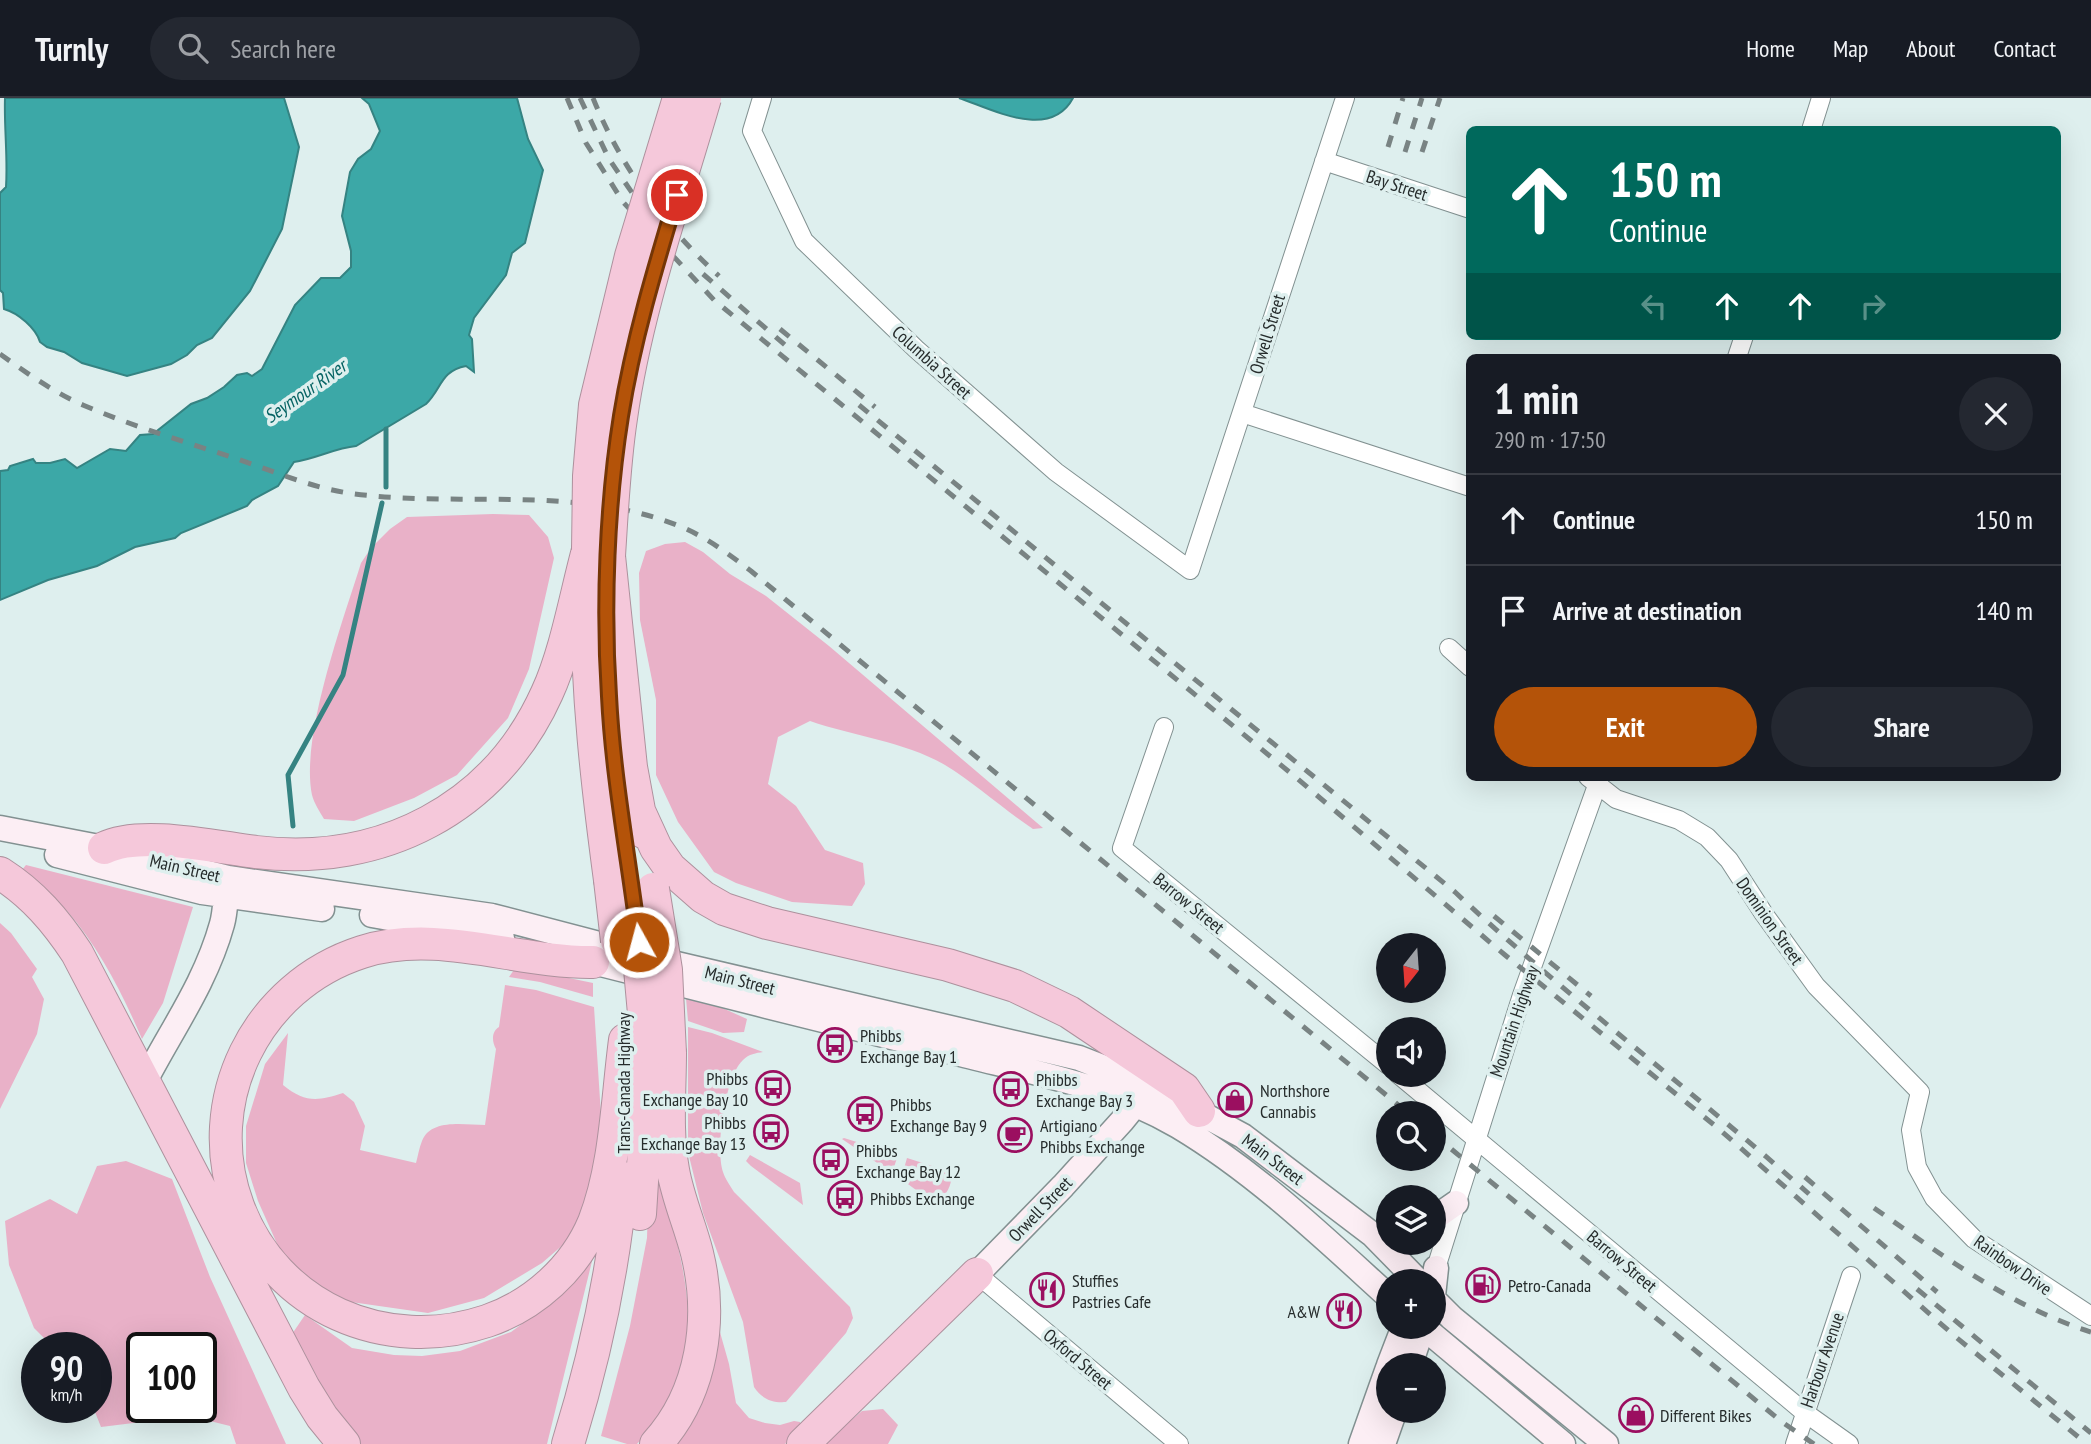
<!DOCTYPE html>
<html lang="en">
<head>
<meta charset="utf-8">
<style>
	:root { --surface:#171b24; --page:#242831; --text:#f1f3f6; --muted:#9ea1a6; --line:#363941; --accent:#b45309 }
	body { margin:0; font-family:"PT Sans Narrow",sans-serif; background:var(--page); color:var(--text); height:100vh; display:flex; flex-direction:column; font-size:26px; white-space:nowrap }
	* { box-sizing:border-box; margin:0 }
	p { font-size:23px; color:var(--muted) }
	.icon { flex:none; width:38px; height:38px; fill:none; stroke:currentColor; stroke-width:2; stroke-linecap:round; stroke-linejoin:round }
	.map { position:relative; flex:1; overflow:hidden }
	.panel { position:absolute; left:1466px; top:256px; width:595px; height:427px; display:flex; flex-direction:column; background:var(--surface); border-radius:10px; box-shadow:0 7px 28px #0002 }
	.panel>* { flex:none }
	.top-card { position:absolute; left:1466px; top:28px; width:595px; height:214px; border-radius:10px; box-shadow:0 7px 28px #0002; background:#00695c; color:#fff; overflow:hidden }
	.needle { width:46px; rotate:197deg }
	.controls { position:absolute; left:1376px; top:835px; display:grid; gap:14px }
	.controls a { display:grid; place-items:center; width:70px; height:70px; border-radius:50%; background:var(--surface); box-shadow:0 7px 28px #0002; font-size:35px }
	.speed { position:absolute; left:21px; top:1234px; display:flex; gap:14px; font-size:35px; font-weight:700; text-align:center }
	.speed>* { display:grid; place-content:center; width:91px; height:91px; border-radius:50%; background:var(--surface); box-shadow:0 7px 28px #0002; line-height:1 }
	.speed small { font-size:18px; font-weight:400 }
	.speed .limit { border:4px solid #111; border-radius:10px; background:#fff; color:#111 }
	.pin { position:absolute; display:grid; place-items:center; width:60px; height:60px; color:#fff; margin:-30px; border:4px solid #fff; border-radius:50%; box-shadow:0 2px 7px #0007 }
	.me { position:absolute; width:77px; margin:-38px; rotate:353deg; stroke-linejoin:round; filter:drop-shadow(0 0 5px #0008) }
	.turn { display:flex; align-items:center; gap:24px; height:147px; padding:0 28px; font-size:32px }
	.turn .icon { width:91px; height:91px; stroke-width:2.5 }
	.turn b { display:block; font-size:49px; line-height:60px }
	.lanes { display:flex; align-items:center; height:66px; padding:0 28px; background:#0003; justify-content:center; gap:35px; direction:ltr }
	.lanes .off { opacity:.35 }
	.round { display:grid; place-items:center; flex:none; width:74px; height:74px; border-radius:37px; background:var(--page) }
	.head { display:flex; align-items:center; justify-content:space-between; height:119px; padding:0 28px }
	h1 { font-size:42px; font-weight:600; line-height:52px }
	.primary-button { display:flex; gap:14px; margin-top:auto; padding:14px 28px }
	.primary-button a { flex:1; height:80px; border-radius:42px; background:var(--accent); color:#fff; font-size:28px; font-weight:600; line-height:80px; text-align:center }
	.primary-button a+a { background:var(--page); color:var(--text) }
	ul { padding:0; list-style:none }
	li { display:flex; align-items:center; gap:21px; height:91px; padding:0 28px; border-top:2px solid var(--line) }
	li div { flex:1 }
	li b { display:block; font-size:26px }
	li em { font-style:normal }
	header { display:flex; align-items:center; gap:42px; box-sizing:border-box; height:98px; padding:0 35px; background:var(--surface); border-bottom:2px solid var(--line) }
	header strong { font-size:33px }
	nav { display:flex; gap:38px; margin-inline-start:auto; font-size:24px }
	.search { width:490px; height:63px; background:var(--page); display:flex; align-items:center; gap:18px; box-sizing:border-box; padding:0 24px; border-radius:38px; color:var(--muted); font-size:26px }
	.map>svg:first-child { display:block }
	.green { fill:#e9b1c8; fill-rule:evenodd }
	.water { fill:#3ca8a7; stroke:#358382; stroke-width:2 }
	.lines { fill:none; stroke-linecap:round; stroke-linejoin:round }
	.stream { stroke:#358382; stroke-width:5 }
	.street-casing { stroke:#829191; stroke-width:20 }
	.secondary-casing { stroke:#829191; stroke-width:27 }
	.highway-casing { stroke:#ad919d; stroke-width:34 }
	.street { stroke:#fff; stroke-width:18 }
	.secondary { stroke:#fceef4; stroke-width:24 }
	.highway { stroke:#f5c8da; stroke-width:32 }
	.rail { stroke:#798383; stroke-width:5; stroke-dasharray:12 12; stroke-linecap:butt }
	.highway-bridge-casing { stroke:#ad919d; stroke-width:34; stroke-linecap:butt }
	.highway-bridge { stroke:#f5c8da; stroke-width:32 }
	.route-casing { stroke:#753606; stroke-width:18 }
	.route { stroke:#b45309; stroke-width:12 }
	.labels { text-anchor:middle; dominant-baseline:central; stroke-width:7; stroke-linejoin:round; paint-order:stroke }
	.street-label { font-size:18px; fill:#262c2c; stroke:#deefee }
	.poi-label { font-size:18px; fill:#262c2c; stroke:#deefee; text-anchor:start }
	.water-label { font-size:19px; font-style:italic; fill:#066363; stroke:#deefee }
</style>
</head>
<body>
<header>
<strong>Turnly</strong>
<div class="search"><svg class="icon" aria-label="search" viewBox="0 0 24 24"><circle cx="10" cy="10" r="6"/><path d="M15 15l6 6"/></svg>Search here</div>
<nav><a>Home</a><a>Map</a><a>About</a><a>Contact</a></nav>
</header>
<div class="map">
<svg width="2091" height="1346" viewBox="0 0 2091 1346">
	<rect width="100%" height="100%" fill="#deefee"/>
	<path class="green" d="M493,416L529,417L548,439L554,460L529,571L508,620L457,677L414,700L354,723L324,721C320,714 314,705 312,697C300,639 343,523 361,465L371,450L390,431L407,419Z
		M685,444L703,454L730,476L766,498L829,548L1043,730L1033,731C1003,711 976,686 945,667C906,644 853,638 810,623L778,639L768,686L796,708L825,752L863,765L865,786L852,808L792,804L736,785L714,774L678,724L656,677V602L640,522L639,475L646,453L665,446Z
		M26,767L193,809L163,905L142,941C123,897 99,849 67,813C54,798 36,786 21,773Z
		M0,825L11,835L37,871L32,879L44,901L37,936L0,1011Z
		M516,869L593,885V899L540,884L509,879Z
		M505,887L536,892L594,909L601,1017L596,1070L582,1118L564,1146L542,1165L484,1200L428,1215L344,1203L299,1178L278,1148L258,1103L246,1065V1028L265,966L288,935L283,987C305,1005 318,1003 343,995L354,1004L365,1028L360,1052L416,1065C418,1058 419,1050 422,1043C431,1020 465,1027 485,1027L496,951C492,944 491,934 499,929Z
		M686,900L709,904L747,921L744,934L723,935L688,923Z
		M688,929L712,935L763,954C756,955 749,956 743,962C725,978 715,1051 723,1074C725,1081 730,1087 734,1094L850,1209L853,1220L846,1235L786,1304C772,1305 762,1301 754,1289L743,1224L703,1115L688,1054Z
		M844,1040L898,1057L892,1075L842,1041Z
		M750,1057L800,1085L803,1107L751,1068L746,1063Z
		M907,1060L948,1073C957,1084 944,1097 938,1108L901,1081Z
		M126,1063L172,1081L210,1179L286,1346H236L230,1328L190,1318L101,1329L93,1309H96V1250L53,1249L34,1230L9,1167L5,1123L50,1101L77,1116L97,1068ZM142,1250H201V1309H142Z
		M655,1065C683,1166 720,1259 637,1346H627L601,1338L630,1228L647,1140L648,1106Z
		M596,1147L547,1346H360L342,1327L290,1239L305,1217L352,1250L394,1257L422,1258L460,1253L511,1234L545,1209L570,1188Z
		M712,1206L729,1266L736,1305L749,1320L765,1325L780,1327L794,1323L800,1324L801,1331L785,1346H669Z
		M883,1311L898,1327L888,1346H823L862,1313Z"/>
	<path class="water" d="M5,0H284L299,49L282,131L250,193L212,240L197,247L187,257L171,266L127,278L82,265L64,254L47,249L40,244C36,230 18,215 4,211L3,195L0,192V95L6,89C8,59 4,30 5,0Z
		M362,0H517L528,41L543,72L525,145L512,155L506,177L474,220L469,237L472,241L474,274L466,268C440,273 442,291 426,306L356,348C335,350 315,361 294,364L278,388L252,402L247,408L181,435L175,440L135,449L97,468L48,482L0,502V373L8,372L10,368L33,361L36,365H50L65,361L77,370L110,351L126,353L140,337L153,336L191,306L207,300L224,289L237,277L247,275L252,278L262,271L295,207L321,180H340L351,169V153L342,118L350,74L358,61L371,51L380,33L369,6Z
		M959,0H1073C1050,43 992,11 959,0Z"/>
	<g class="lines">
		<path class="stream" d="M386,331V389
			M293,728L288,677L343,577L382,405"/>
		<g class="street-casing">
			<path id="street" d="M762,0L752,33L804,143L916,251L1056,374L1190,472L1345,0
				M1811,32L1821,0
				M1324,63L1470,111
				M1737,259L1744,238
				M1242,315L1470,389
				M1449,550L1470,569
				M1164,629L1122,750L1388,967
				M1588,679L1616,701L1679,722L1707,739L1729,762L1764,816L1816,888L1920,994L1911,1032L1917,1069L1934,1100L1974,1141L2091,1218
				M1398,976L1804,1314L1849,1346
				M1436,1170L1522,897L1600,679
				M977,1176L1179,1346
				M1795,1346L1851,1178"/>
		</g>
		<g class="secondary-casing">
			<path id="secondary" d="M0,730L104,750L228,780L492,818L672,865L1079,960L1150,988L1243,1038L1373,1137L1418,1183
				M57,757L202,794L322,811
				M372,817L502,840
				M578,858L593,864C712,895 833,924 952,954C1030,974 1108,987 1178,1028C1255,1074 1322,1138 1388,1198
				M145,983C172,931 206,884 222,826C226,812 225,797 228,783
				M1433,1121L1456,1105
				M977,1176L1063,1088L1122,1023L1135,1007L1136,999L1133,992
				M1433,1198L1436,1170
				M1433,1201L1452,1220L1606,1346
				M1422,1228L1563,1346
				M1389,1267L1404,1228
				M1410,1267L1423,1228
				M1361,1346L1388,1270
				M1383,1346L1395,1312"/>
		</g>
		<g class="highway-casing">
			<path id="highway" d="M609,458L631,669L643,734
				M587,498C587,597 597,685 610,782
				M639,713L656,750L670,770L703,799L724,811L767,825L948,867L1015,888L1069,914L1184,991L1199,1013
				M104,750C141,732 215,749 256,754C381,769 495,711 547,595C566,554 576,496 588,452
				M0,775C33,796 56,823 77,855L304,1290L322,1319L344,1346
				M593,864C517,865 437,830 362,854C256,888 199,1003 238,1108C276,1210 386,1257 487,1223C534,1207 575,1170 594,1124C616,1068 617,1002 625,942
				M640,1116L647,1004V949
				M568,1346C595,1259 614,1171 622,1080
				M656,1346C703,1295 713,1220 697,1155C690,1127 678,1101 673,1072C666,1034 670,993 670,955
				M803,1346L977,1176"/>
		</g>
		<use href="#street" class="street"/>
		<use href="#secondary" class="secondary"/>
		<use href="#highway" class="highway"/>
		<path class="rail" d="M567,0L586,45L623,104L714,202L1293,677L1505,857L1719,1031L1957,1240L2087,1346
			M580,0L609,61L650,121
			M593,0C620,68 665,129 719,178
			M1388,49L1403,0
			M1405,54L1422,0
			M1422,54L1440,0
			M703,176L785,247
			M780,231L875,309
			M0,256C24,273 49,291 76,304C128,327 183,343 237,361C273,373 310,389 348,395C460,411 577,385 684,430C709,441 730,457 751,473L1408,1015
			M859,307L1455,794C1568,900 1693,993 1809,1096
			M1494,818L1591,898
			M1433,1036L1782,1324L1814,1346
			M1805,1079L1937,1194
			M1874,1110C1942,1157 2011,1209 2091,1234
			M1917,1191L2091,1335"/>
		<g class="highway-bridge-casing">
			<path id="highway-bridge" d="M588,452L589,378L595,307L631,158L679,0
				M609,458C612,412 614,366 621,320C636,212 675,104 705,0
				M610,782L617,843
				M653,791L666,872L670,955
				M634,804L647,949"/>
		</g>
		<use href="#highway-bridge" class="highway-bridge"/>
	</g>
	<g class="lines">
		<g class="route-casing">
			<path id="route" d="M639,844C629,762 613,680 609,598C603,508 607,406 621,318C633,243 655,170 677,97"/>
		</g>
		<use href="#route" class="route"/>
	</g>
	<defs>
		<g id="bus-ring" transform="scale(1.75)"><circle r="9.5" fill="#deefee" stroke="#9b0f60" stroke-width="1.5"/><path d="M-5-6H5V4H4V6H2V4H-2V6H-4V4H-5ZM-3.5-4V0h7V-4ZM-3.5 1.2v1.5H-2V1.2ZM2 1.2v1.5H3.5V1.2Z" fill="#9b0f60"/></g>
		<g id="shop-ring" transform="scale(1.75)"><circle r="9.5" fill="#deefee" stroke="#9b0f60" stroke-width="1.5"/><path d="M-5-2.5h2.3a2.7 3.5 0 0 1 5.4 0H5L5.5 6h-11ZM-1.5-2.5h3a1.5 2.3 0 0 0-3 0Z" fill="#9b0f60"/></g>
		<g id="cafe-ring" transform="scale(1.75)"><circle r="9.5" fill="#deefee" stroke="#9b0f60" stroke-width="1.5"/><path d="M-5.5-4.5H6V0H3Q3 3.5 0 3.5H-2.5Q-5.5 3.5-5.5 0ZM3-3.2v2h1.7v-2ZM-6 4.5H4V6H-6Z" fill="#9b0f60"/></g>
		<g id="fuel-ring" transform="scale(1.75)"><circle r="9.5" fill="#deefee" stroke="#9b0f60" stroke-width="1.5"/><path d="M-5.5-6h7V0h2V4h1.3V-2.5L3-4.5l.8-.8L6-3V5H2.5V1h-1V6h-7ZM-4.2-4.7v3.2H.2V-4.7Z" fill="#9b0f60"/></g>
		<g id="restaurant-ring" transform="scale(1.75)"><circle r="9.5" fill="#deefee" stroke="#9b0f60" stroke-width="1.5"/><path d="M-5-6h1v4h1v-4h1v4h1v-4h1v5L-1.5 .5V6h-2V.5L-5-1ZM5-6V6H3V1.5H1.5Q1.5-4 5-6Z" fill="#9b0f60"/></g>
	</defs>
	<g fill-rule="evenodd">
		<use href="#bus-ring" x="835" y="947"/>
		<use href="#bus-ring" x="773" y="990"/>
		<use href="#bus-ring" x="1011" y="991"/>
		<use href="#shop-ring" x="1235" y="1002"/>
		<use href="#bus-ring" x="865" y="1016"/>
		<use href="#bus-ring" x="771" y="1034"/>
		<use href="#cafe-ring" x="1015" y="1037"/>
		<use href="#bus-ring" x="831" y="1062"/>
		<use href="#bus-ring" x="845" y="1100"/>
		<use href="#fuel-ring" x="1483" y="1187"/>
		<use href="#restaurant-ring" x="1047" y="1192"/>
		<use href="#restaurant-ring" x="1344" y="1213"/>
		<use href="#shop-ring" x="1636" y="1317"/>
	</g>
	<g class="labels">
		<g class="street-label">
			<text transform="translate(1397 87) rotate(18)">Bay Street</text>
			<text transform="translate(1267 236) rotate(-73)">Orwell Street</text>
			<text transform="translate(932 264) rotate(42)">Columbia Street</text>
			<text transform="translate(185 770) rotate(13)">Main Street</text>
			<text transform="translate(1189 805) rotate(39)">Barrow Street</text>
			<text transform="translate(1770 823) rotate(55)">Dominion Street</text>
			<text transform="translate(740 882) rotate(14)">Main Street</text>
			<text transform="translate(1514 923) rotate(-71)">Mountain Highway</text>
			<text transform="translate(623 985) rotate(-90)">Trans-Canada Highway</text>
			<text transform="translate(1273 1061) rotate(37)">Main Street</text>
			<text transform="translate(1040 1111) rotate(-46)">Orwell Street</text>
			<text transform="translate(1622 1163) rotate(40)">Barrow Street</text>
			<text transform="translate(2013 1167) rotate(35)">Rainbow Drive</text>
			<text transform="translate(1078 1261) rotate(40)">Oxford Street</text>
			<text transform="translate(1822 1262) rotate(-71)">Harbour Avenue</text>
		</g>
		<g class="poi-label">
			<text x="860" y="937">Phibbs<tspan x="860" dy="21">Exchange Bay 1</tspan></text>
			<text x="748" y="980" text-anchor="end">Phibbs<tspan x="748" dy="21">Exchange Bay 10</tspan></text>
			<text x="1036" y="981">Phibbs<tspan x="1036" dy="21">Exchange Bay 3</tspan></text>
			<text x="1260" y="992">Northshore<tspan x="1260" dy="21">Cannabis</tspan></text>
			<text x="890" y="1006">Phibbs<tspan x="890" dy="21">Exchange Bay 9</tspan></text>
			<text x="746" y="1024" text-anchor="end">Phibbs<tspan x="746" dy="21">Exchange Bay 13</tspan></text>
			<text x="1040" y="1027">Artigiano<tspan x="1040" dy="21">Phibbs Exchange</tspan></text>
			<text x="856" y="1052">Phibbs<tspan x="856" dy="21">Exchange Bay 12</tspan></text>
			<text x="870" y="1100">Phibbs Exchange</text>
			<text x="1072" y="1182">Stuffies<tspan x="1072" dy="21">Pastries Cafe</tspan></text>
			<text x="1508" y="1187">Petro-Canada</text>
			<text x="1320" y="1213" text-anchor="end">A&amp;W</text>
			<text x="1660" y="1317">Different Bikes</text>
		</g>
		<g class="water-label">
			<text transform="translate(305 293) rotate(-35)">Seymour River</text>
		</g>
	</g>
</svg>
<div class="controls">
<a><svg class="needle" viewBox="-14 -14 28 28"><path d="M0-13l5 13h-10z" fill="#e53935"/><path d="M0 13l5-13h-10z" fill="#9ea1a6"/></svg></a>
<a><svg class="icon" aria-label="sound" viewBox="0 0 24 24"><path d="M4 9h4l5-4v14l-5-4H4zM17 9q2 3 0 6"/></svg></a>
<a><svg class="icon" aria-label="search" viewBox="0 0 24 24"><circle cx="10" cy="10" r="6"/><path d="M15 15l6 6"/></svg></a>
<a><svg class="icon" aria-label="layers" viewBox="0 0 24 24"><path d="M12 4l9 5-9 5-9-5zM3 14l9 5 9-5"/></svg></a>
<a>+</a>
<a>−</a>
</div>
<div class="speed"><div>90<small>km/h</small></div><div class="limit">100</div></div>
<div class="pin" style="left:677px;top:97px;background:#d93025"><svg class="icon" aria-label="arrive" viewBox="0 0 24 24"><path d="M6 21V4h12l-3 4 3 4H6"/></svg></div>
<svg class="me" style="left:639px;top:844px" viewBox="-20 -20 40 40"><circle r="17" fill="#b45309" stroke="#fff" stroke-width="3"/><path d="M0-11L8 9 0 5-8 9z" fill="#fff"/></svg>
<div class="top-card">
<div class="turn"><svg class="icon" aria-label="ahead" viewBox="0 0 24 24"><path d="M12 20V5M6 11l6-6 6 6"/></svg><div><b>150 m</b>Continue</div></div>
<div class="lanes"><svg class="icon off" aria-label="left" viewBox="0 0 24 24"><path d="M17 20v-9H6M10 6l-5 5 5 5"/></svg><svg class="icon" aria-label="ahead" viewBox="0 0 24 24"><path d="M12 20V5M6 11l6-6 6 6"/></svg><svg class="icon" aria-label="ahead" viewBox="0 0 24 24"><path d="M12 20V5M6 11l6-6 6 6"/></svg><svg class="icon off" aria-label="right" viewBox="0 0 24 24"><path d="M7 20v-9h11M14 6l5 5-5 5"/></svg></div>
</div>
<section class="panel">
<div class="head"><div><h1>1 min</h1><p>290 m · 17:50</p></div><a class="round"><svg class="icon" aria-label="close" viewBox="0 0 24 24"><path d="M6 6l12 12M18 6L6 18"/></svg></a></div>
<ul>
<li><svg class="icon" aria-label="ahead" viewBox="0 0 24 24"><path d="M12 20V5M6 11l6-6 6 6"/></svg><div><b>Continue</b></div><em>150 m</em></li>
<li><svg class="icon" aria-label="arrive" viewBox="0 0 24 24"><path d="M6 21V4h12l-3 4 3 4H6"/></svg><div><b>Arrive at destination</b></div><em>140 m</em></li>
</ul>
<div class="primary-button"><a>Exit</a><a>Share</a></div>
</section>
</div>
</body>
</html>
